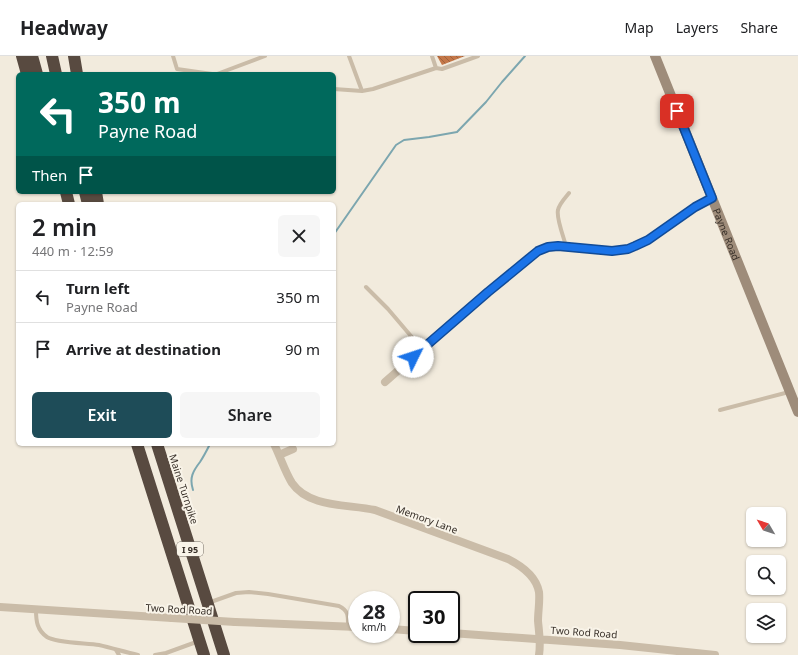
<!DOCTYPE html>
<html lang="en">
<head>
<meta charset="utf-8">
<style>
	:root { --surface:#fff; --page:#f6f6f6; --text:#202124; --muted:#757577; --line:#e0e0e0; --accent:#1e4c58 }
	body { margin:0; font-family:"Noto Sans",sans-serif; background:var(--page); color:var(--text); height:100vh; display:flex; flex-direction:column; font-size:15px; white-space:nowrap }
	* { box-sizing:border-box; margin:0 }
	p { font-size:13px; color:var(--muted) }
	.icon { flex:none; width:22px; height:22px; fill:none; stroke:currentColor; stroke-width:2; stroke-linecap:round; stroke-linejoin:round }
	.map { position:relative; flex:1; overflow:hidden }
	.side { position:absolute; left:16px; top:146px; width:320px; height:244px; display:flex; flex-direction:column; background:var(--surface); border-radius:6px; box-shadow:0 1px 3px #0004 }
	.side>* { flex:none }
	.banner { position:absolute; left:16px; top:16px; width:320px; height:122px; border-radius:6px; box-shadow:0 1px 3px #0004; background:#00695c; color:#fff; overflow:hidden }
	.needle { width:26px; rotate:309deg }
	.controls { position:absolute; left:746px; top:451px; display:grid; gap:8px }
	.controls a { display:grid; place-items:center; width:40px; height:40px; border-radius:6px; background:var(--surface); box-shadow:0 1px 3px #0004; font-size:20px }
	.speed { position:absolute; left:348px; top:535px; display:flex; gap:8px; font-size:20px; font-weight:700; text-align:center }
	.speed>* { display:grid; place-content:center; width:52px; height:52px; border-radius:50%; background:var(--surface); box-shadow:0 1px 3px #0004; line-height:1 }
	.speed small { font-size:10px; font-weight:400 }
	.speed .limit { border:2px solid #111; border-radius:6px; background:#fff; color:#111 }
	.pin { position:absolute; display:grid; place-items:center; width:34px; height:34px; color:#fff; margin:-17px; border-radius:8px; box-shadow:0 2px 6px #0006 }
	.me { position:absolute; width:44px; margin:-22px; rotate:49deg; stroke-linejoin:round; filter:drop-shadow(0 0 3px #0008) }
	.turn { display:flex; align-items:center; gap:14px; height:84px; padding:0 16px; font-size:18px }
	.turn .icon { width:52px; height:52px; stroke-width:2.5 }
	.turn b { display:block; font-size:28px; line-height:34px }
	.then { display:flex; align-items:center; height:38px; padding:0 16px; background:#0003; gap:8px; font-size:15px }
	.round { display:grid; place-items:center; flex:none; width:42px; height:42px; border-radius:6px; background:var(--page) }
	.head { display:flex; align-items:center; justify-content:space-between; height:68px; padding:0 16px }
	h1 { font-size:24px; font-weight:600; line-height:30px }
	.cta { display:flex; gap:8px; margin-top:auto; padding:8px 16px }
	.cta a { flex:1; height:46px; border-radius:6px; background:var(--accent); color:#fff; font-size:16px; font-weight:600; line-height:46px; text-align:center }
	.cta a+a { background:var(--page); color:var(--text) }
	ul { padding:0; list-style:none }
	li { display:flex; align-items:center; gap:12px; height:52px; padding:0 16px; border-top:1px solid var(--line) }
	li div { flex:1 }
	li b { display:block; font-size:15px }
	li em { font-style:normal }
	header { display:flex; align-items:center; gap:24px; box-sizing:border-box; height:56px; padding:0 20px; background:var(--surface); border-bottom:1px solid var(--line) }
	header strong { font-size:19px }
	nav { display:flex; gap:22px; margin-inline-start:auto; font-size:14px }
	.map>svg:first-child { display:block }
	.lines { fill:none; stroke-linecap:round; stroke-linejoin:round }
	.stream { stroke:#7ca6af; stroke-width:2 }
	.building { fill:url(#building-back-hatch) }
	.service { stroke:#cabca8; stroke-width:4 }
	.minor { stroke:#cabca8; stroke-width:8 }
	.secondary { stroke:#9e8c7a; stroke-width:10 }
	.motorway { stroke:#584a40; stroke-width:12 }
	.minor-bridge { stroke:#cabca8; stroke-width:8 }
	.route-casing { stroke:#114b97; stroke-width:10 }
	.route { stroke:#1a73e8; stroke-width:7 }
	.labels { text-anchor:middle; dominant-baseline:central; stroke-width:4; stroke-linejoin:round; paint-order:stroke }
	.shield { fill:#f9f4e9; stroke:#716a62; stroke-width:1 }
	.shield-label { font-size:9px; font-weight:bold; fill:#372f28 }
	.street-label { font-size:10px; fill:#372f28; stroke:#f9f4e9 }
</style>
</head>
<body>
<header>
<strong>Headway</strong>
<nav><a>Map</a><a>Layers</a><a>Share</a></nav>
</header>
<div class="map">
<svg width="798" height="599" viewBox="0 0 798 599">
	<defs>
		<pattern id="building-back-hatch" width="6" height="6" patternUnits="userSpaceOnUse"><rect width="6" height="6" fill="#c47748"/><path d="M-1 5l2 2M0 0l6 6M5-1l2 2" fill="none" stroke="#a0623c"/></pattern>
	</defs>
	<rect width="100%" height="100%" fill="#f2ebdd"/>
	<g class="lines">
		<path class="stream" d="M334,178L396,89L404,84L429,81L457,76L486,46L502,26L525,0
			M193,434C189,422 193,415 200,406C204,400 207,394 210,388"/>
	</g>
	<path class="building" d="M437,0H465L442,9Z"/>
	<g class="lines">
		<path class="service" d="M173,0L177,13L212,18
			M349,0L362,35
			M432,0L436,12
			M217,18L265,0
			M334,33L362,35L373,33L436,12L442,13L478,0
			M566,190C564,182 556,162 558,154C559,148 565,142 569,137
			M366,231L388,253L422,293
			M720,354L789,336
			M208,547L236,537L249,536L268,538L339,550C349,555 348,560 348,571
			M36,554C36,565 37,574 47,581C56,587 87,587 99,589C112,592 125,596 138,599
			M116,594L119,599
			M155,599L166,597L199,585"/>
		<path class="minor" d="M385,326L488,236L538,195L548,191L558,190L612,195L628,193L635,190L648,184L695,151L712,142
			M274,388C280,400 285,416 292,427C309,452 348,448 375,454L508,503C522,510 536,520 539,536C540,546 538,555 538,565C539,576 541,587 539,599
			M279,399L293,393
			M0,551L172,562
			M235,566L357,571
			M391,573L417,575
			M451,577L620,589L715,599"/>
		<path class="secondary" id="s1" d="M655,0L798,356"/>
		<path class="motorway" d="M22,0L27,18
			M32,0L37,18
			M52,0L56,18
			M74,0L77,18
			M66,136L69,148
			M85,136L88,148
			M96,136L98,148
			M137,388L204,599
			M157,388L224,599"/>
		<path class="minor-bridge" d="M172,562L235,566"/>
	</g>
	<g class="lines">
		<g class="route-casing">
			<path id="route" d="M413,301L488,236L538,195L548,191L558,190L612,195L628,193L635,190L648,184L695,151L712,142L677,55"/>
		</g>
		<use href="#route" class="route"/>
	</g>
	<g class="labels">
		<rect class="shield" x="177" y="486" width="26" height="14" rx="3"/>
		<g class="shield-label">
			<text x="190" y="493">I 95</text>
		</g>
		<g class="street-label">
			<text stroke="none"><textPath href="#s1" startOffset="192">Payne Road</textPath></text>
			<text transform="translate(184 433) rotate(72)">Maine Turnpike</text>
			<text transform="translate(427 463) rotate(20)">Memory Lane</text>
			<text transform="translate(179 553) rotate(3)">Two Rod Road</text>
			<text transform="translate(584 576) rotate(4)">Two Rod Road</text>
		</g>
	</g>
</svg>
<div class="controls">
<a><svg class="needle" viewBox="-14 -14 28 28"><path d="M0-13l5 13h-10z" fill="#e53935"/><path d="M0 13l5-13h-10z" fill="#757577"/></svg></a>
<a><svg class="icon" aria-label="search" viewBox="0 0 24 24"><circle cx="10" cy="10" r="6"/><path d="M15 15l6 6"/></svg></a>
<a><svg class="icon" aria-label="layers" viewBox="0 0 24 24"><path d="M12 4l9 5-9 5-9-5zM3 14l9 5 9-5"/></svg></a>
</div>
<div class="speed"><div>28<small>km/h</small></div><div class="limit">30</div></div>
<div class="pin" style="left:677px;top:55px;background:#d93025"><svg class="icon" aria-label="arrive" viewBox="0 0 24 24"><path d="M6 21V4h12l-3 4 3 4H6"/></svg></div>
<svg class="me" style="left:413px;top:301px" viewBox="-20 -20 40 40"><circle r="19" fill="#fff"/><path d="M0-13L10 11 0 6-10 11z" fill="#1a73e8"/></svg>
<div class="banner">
<div class="turn"><svg class="icon" aria-label="left" viewBox="0 0 24 24"><path d="M17 20v-9H6M10 6l-5 5 5 5"/></svg><div><b>350 m</b>Payne Road</div></div>
<div class="then">Then<svg class="icon" aria-label="arrive" viewBox="0 0 24 24"><path d="M6 21V4h12l-3 4 3 4H6"/></svg></div>
</div>
<section class="side">
<div class="head"><div><h1>2 min</h1><p>440 m · 12:59</p></div><a class="round"><svg class="icon" aria-label="close" viewBox="0 0 24 24"><path d="M6 6l12 12M18 6L6 18"/></svg></a></div>
<ul>
<li><svg class="icon" aria-label="left" viewBox="0 0 24 24"><path d="M17 20v-9H6M10 6l-5 5 5 5"/></svg><div><b>Turn left</b><p>Payne Road</p></div><em>350 m</em></li>
<li><svg class="icon" aria-label="arrive" viewBox="0 0 24 24"><path d="M6 21V4h12l-3 4 3 4H6"/></svg><div><b>Arrive at destination</b></div><em>90 m</em></li>
</ul>
<div class="cta"><a>Exit</a><a>Share</a></div>
</section>
</div>
</body>
</html>
